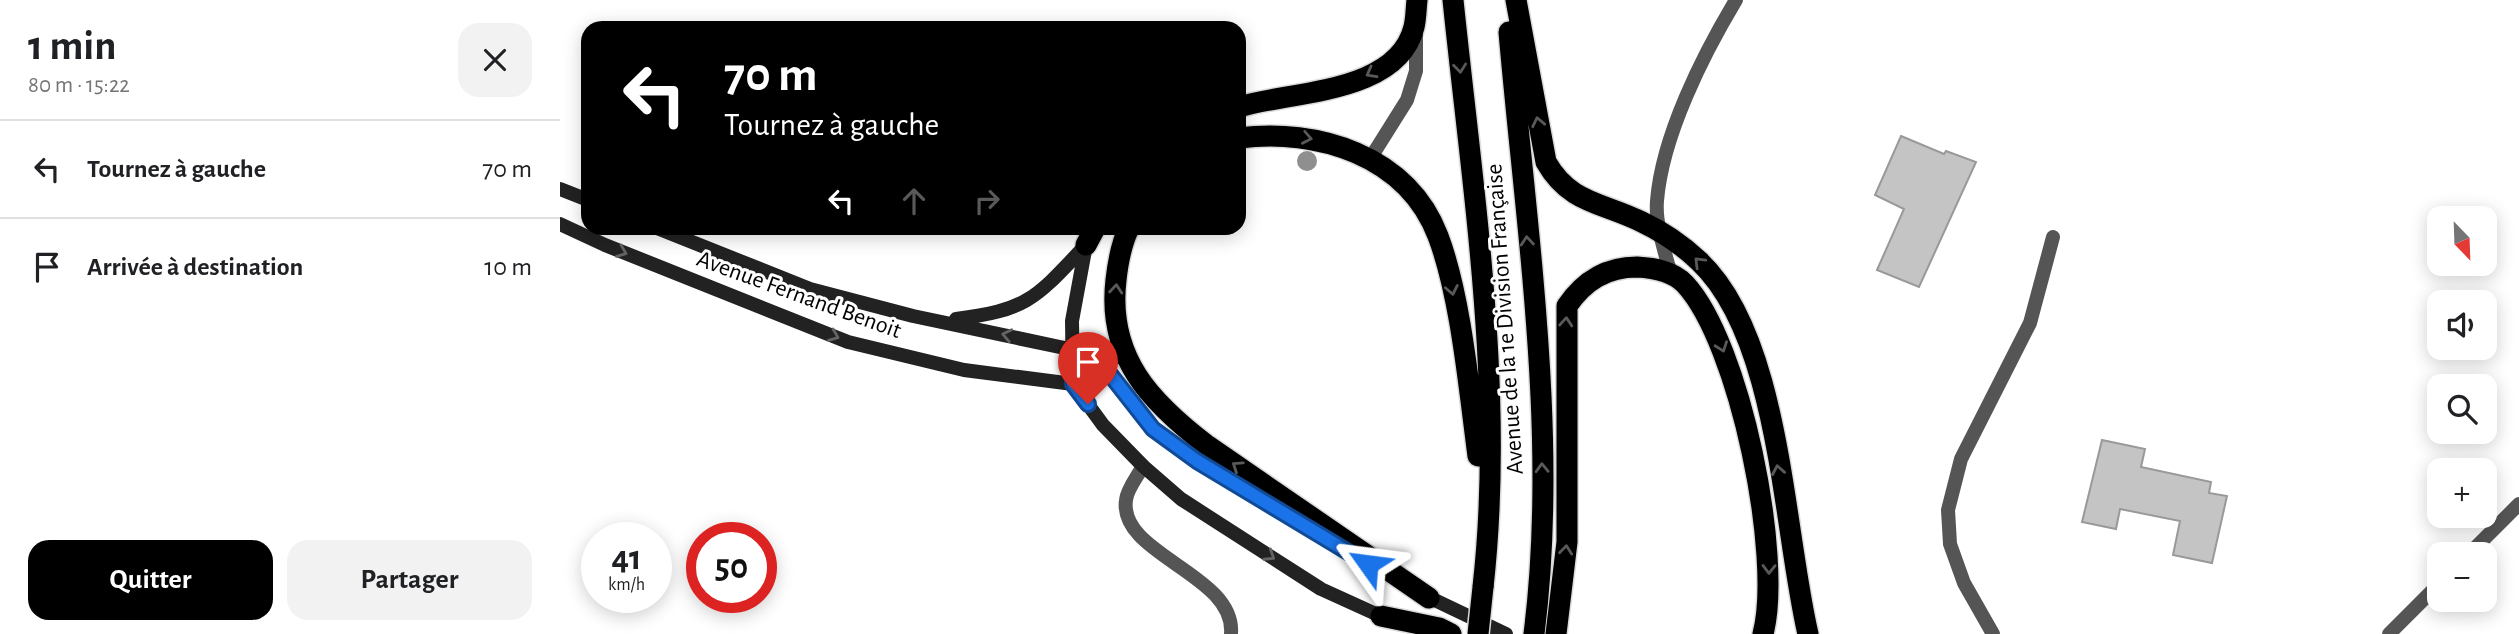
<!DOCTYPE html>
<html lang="fr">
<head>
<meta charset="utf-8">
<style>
	:root { --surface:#fff; --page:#f2f2f2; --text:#202124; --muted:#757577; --line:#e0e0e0; --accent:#000 }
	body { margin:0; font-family:"Alegreya Sans",sans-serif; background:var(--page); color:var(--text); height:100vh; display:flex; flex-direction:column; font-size:26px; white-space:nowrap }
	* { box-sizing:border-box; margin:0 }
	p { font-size:23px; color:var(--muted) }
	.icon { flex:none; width:38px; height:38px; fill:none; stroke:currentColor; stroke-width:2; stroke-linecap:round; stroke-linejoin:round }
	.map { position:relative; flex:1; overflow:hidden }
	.panel { display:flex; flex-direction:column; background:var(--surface); width:560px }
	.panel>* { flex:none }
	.guide { position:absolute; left:21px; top:21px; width:665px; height:214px; border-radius:21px; box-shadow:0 4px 18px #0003; background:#000; color:#fff; overflow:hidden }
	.needle { width:46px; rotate:157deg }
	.tools { position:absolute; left:1867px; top:206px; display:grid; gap:14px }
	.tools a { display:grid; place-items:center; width:70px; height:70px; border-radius:14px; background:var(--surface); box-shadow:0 4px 18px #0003; font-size:35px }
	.speed { position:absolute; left:21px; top:522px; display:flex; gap:14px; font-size:35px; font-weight:700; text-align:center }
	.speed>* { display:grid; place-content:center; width:91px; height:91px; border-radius:50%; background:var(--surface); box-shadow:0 4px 18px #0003; line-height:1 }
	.speed small { font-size:18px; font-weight:400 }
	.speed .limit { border:10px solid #d22; background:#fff; color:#111 }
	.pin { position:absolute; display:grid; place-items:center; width:60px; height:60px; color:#fff; margin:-72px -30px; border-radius:50% 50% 50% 0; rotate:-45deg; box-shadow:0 0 7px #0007 }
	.pin .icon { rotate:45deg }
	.me { position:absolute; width:77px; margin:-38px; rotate:301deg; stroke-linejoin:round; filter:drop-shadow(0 0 5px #0008) }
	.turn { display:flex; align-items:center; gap:24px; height:147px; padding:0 28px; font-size:32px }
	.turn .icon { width:91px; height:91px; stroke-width:2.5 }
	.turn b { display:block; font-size:49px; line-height:60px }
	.lanes { display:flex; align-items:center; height:66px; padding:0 28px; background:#0003; justify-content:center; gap:35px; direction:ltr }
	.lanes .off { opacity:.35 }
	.round { display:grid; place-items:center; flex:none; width:74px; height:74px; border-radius:21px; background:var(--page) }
	.headline { display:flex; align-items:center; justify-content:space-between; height:119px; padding:0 28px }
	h1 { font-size:42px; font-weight:600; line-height:52px }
	.button { display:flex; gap:14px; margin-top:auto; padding:14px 28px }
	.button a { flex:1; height:80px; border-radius:21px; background:var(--accent); color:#fff; font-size:28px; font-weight:600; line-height:80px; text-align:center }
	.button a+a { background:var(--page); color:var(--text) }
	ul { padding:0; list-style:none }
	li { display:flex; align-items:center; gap:21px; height:98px; padding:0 28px; border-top:2px solid var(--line) }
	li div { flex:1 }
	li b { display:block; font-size:26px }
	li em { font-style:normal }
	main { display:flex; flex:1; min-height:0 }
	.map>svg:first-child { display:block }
	.building { fill:#c4c4c4; stroke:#999; stroke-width:2 }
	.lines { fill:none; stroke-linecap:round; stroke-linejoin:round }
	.highway-casing { stroke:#dbdbdb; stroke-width:24 }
	.lane { stroke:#555; stroke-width:14 }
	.street { stroke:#555; stroke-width:14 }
	.secondary { stroke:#222; stroke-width:14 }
	.highway { stroke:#000; stroke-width:21 }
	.highway-bridge-casing { stroke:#dbdbdb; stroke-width:24; stroke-linecap:butt }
	.highway-bridge { stroke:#000; stroke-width:21 }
	.tree { fill:#8f8f8f }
	.oneway { stroke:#595959 }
	.oneway2 { stroke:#646464 }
	.route-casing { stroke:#114b97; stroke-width:18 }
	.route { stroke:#1a73e8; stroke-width:12 }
	.labels { text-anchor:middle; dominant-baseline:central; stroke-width:6; stroke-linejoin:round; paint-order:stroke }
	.street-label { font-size:24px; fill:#000; stroke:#fff }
</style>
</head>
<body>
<main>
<section class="panel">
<div class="headline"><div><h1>1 min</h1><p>80 m · 15:22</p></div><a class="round"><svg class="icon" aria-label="close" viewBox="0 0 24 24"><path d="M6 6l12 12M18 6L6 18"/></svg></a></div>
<ul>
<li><svg class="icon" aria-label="left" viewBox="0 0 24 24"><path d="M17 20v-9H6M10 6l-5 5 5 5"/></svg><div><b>Tournez à gauche</b></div><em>70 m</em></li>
<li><svg class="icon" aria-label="arrive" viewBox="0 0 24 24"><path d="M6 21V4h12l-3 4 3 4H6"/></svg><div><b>Arrivée à destination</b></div><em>10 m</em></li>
</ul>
<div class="button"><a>Quitter</a><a>Partager</a></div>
</section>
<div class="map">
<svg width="1959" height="634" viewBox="0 0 1959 634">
	<rect width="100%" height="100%" fill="#fff"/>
	<path class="building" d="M1341,136L1384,154L1386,151L1416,162L1359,287L1317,270L1344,209L1315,195Z
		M1542,440L1585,449L1581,467L1651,482L1649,493L1667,496L1652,563L1613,555L1620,521L1560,509L1556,529L1522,522Z"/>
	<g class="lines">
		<g class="highway-casing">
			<path id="highway" d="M893,0C913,194 945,392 923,587
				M956,0L986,162C1010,204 1042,202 1082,222C1103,232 1122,245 1139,261C1220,337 1223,527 1248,634
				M949,32C966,229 999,437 974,634
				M679,107C731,91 838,94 854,27C856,19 856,9 857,0
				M679,138C757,128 847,155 878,236C901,297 909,389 918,456
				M569,228C561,244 558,262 556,280C547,357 590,402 648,446L869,598
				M526,245L535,228
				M821,616L879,628L891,634
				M996,634L1007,542V306C1024,281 1046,267 1077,267C1094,268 1113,271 1125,284C1180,343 1223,557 1203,634"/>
		</g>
		<path class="lane" d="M810,159L847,100L856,71V32
			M1433,634L1404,583L1390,544L1388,510L1401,459L1470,323L1493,237"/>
		<path class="street" d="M1111,275C1105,252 1095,224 1097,201C1102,136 1143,55 1176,0
			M583,466C578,476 567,489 566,500C558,555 676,574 671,634
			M1908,555L1959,504
			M1829,634L1880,583"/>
		<path class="secondary" d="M0,189L28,200
			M0,224L45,245L288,342L404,370L513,384
			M97,228L250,289L353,316L514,350L542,364L593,429L637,461L766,538
			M526,245L512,321L513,384L543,425L583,466L621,499L761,589L827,619
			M396,319C468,310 476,298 525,246
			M513,384L564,352
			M862,594L946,634"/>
		<use href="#highway" class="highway"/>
		<g class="highway-bridge-casing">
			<path id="highway-bridge" d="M918,634L923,587"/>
		</g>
		<use href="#highway-bridge" class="highway-bridge"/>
	</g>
	<circle class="tree" cx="747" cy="161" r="10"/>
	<defs><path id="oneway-chevron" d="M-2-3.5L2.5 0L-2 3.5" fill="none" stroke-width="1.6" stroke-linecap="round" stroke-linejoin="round" transform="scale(1.75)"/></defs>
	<g class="oneway">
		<use href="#oneway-chevron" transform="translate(900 68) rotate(84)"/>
		<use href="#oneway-chevron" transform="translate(811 73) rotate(151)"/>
		<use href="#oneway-chevron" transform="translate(978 122) rotate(-102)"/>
		<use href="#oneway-chevron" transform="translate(747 138) rotate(11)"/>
		<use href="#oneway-chevron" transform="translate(967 241) rotate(-95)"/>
		<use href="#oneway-chevron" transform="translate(1139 262) rotate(-135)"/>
		<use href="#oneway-chevron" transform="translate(556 289) rotate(-85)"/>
		<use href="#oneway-chevron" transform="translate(892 290) rotate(79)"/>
		<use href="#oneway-chevron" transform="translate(1006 322) rotate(-86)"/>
		<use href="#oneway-chevron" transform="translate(1162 347) rotate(70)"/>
		<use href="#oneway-chevron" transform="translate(677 466) rotate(-146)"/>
		<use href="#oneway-chevron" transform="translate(982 468) rotate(-92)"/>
		<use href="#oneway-chevron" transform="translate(1218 470) rotate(-100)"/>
		<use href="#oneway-chevron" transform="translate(1006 550) rotate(-84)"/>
		<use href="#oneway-chevron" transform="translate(1209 569) rotate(91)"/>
	</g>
	<g class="oneway2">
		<use href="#oneway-chevron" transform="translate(62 252) rotate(22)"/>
		<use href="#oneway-chevron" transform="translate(447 335) rotate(-168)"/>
		<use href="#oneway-chevron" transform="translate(274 336) rotate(22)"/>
		<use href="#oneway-chevron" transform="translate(710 556) rotate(33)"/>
	</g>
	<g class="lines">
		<g class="route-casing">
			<path id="route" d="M528,404L513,384L514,350L542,364L593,429L637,461L808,564"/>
		</g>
		<use href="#route" class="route"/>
	</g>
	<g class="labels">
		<g class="street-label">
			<text transform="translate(239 295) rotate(20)">Avenue Fernand Benoit</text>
			<text transform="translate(945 319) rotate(-94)">Avenue de la 1e Division Française</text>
		</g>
	</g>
</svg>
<div class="tools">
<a><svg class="needle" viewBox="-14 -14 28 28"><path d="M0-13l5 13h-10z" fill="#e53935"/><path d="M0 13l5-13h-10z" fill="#757577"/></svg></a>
<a><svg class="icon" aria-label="sound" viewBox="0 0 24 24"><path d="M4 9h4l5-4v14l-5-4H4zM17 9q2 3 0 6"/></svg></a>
<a><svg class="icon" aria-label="search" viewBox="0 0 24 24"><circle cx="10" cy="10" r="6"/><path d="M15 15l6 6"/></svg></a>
<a>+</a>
<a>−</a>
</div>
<div class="speed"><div>41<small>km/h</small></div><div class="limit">50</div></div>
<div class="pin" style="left:528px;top:404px;background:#d93025"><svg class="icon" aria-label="arrive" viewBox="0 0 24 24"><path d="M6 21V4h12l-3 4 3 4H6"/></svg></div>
<svg class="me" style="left:808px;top:564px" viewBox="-20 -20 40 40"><path d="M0-17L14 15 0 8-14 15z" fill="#1a73e8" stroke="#fff" stroke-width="4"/></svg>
<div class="guide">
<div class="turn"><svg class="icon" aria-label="left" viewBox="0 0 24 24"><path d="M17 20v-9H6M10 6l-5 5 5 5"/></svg><div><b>70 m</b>Tournez à gauche</div></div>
<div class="lanes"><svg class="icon" aria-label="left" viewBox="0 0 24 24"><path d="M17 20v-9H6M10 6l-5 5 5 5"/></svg><svg class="icon off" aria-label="ahead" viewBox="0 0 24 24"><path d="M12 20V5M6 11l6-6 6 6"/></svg><svg class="icon off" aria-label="right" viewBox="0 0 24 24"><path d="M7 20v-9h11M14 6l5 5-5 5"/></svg></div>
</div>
</div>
</main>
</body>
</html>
